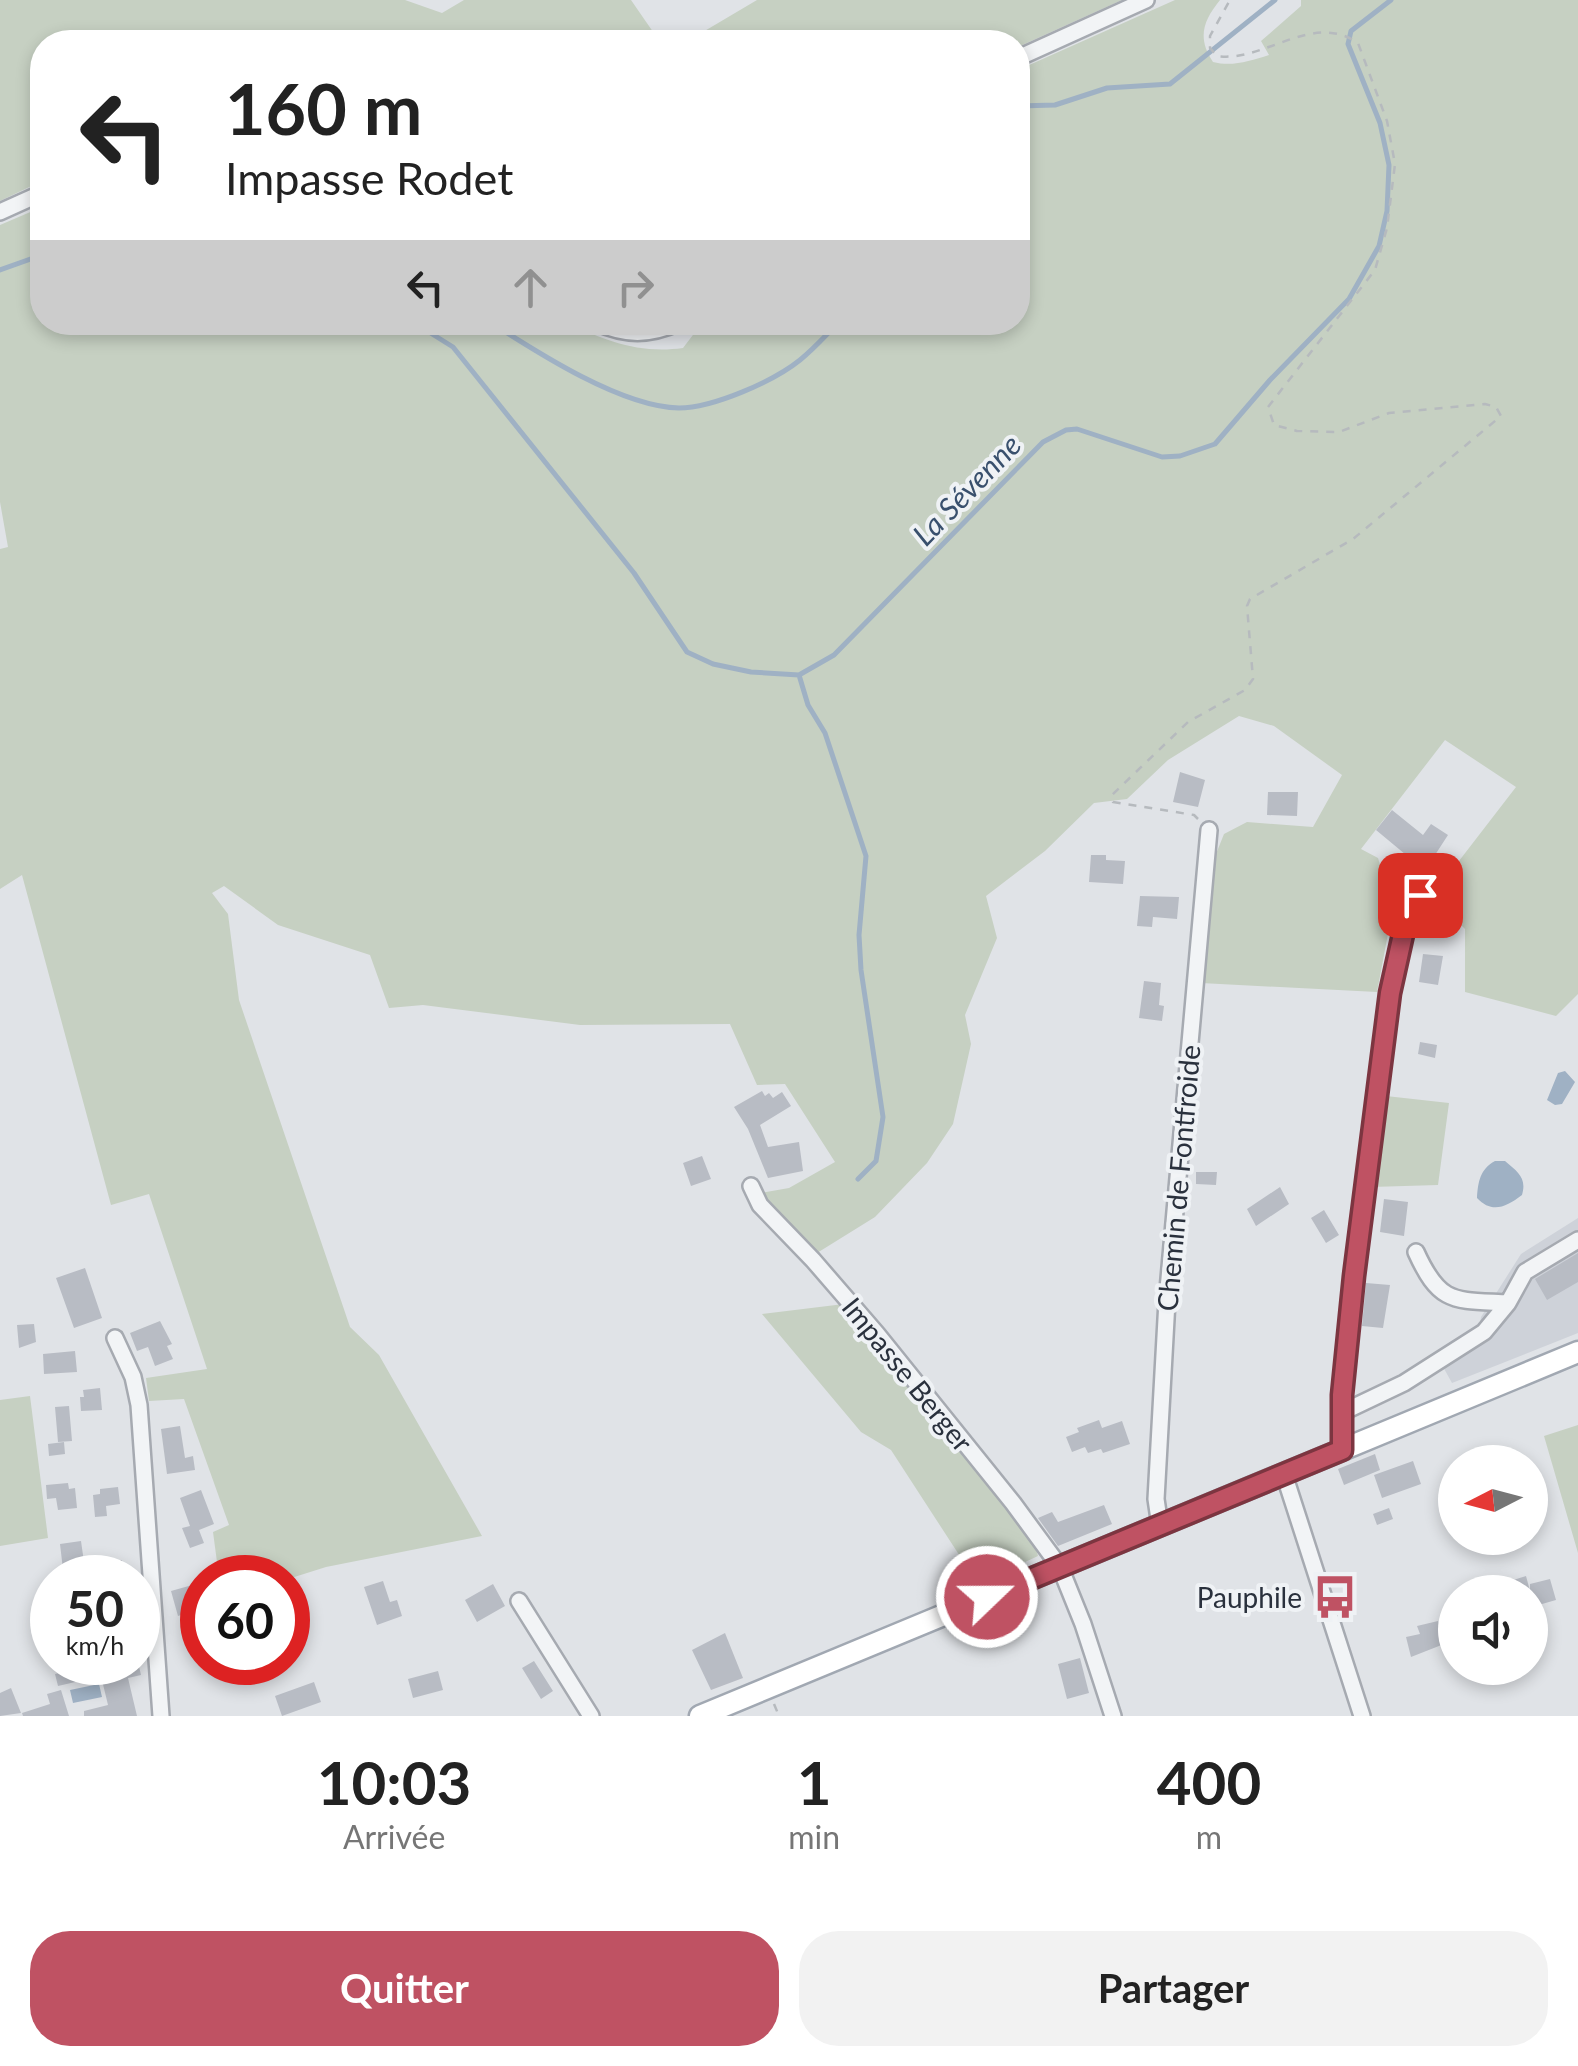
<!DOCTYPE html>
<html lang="fr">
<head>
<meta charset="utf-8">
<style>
	:root { --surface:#fff; --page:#f2f2f2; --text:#222; --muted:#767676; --accent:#bf5263 }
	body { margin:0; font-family:Lato,sans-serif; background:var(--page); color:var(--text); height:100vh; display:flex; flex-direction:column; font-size:38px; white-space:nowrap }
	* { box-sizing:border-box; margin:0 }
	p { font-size:32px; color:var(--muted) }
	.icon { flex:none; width:55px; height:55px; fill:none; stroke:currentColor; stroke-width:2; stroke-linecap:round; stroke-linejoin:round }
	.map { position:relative; height:1716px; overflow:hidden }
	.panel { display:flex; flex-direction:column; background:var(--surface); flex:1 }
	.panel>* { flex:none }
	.guide { position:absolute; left:30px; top:30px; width:1000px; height:305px; border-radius:40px; box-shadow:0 5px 15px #0003; background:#fff; color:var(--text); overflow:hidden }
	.needle { width:65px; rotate:264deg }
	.tools { position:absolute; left:1438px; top:1445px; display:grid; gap:20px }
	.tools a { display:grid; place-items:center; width:110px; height:110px; border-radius:50%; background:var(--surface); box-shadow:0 5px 15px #0003; font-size:50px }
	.speed { position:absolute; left:30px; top:1555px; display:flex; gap:20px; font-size:50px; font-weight:700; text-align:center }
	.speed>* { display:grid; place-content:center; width:130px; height:130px; border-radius:50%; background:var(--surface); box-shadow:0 5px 15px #0003; line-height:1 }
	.speed small { font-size:25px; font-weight:400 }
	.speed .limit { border:15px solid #d22; background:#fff; color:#111 }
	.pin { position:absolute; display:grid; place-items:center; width:85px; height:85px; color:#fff; margin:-42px; border-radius:20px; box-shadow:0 5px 15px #0006 }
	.me { position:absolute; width:110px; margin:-55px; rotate:68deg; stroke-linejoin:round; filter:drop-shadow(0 0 8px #0008) }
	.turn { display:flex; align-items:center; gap:35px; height:210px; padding:0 30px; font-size:45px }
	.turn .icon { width:130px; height:130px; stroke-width:2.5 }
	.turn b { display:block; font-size:70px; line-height:85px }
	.lanes { display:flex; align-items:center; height:95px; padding:0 30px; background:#0003; justify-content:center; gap:50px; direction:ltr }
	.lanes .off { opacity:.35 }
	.eta { display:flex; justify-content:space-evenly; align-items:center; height:170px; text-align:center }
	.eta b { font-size:60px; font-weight:700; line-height:70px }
	.cta { display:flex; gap:20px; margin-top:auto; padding:20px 30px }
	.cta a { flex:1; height:115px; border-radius:40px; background:var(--accent); color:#fff; font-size:40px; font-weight:700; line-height:115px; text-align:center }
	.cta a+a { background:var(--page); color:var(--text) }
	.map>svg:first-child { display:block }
	.built { fill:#ced2d9 }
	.green { fill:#c6d0c2 }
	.water { fill:#9fb1c4 }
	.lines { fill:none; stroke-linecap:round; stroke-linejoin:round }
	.stream { stroke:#9fb1c4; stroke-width:5 }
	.building { fill:#b8bcc4 }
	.minor-casing { stroke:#a6aab1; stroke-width:20 }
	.major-casing { stroke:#a1a8b2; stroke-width:25 }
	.path { stroke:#b6babe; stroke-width:2.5; stroke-dasharray:8 8; stroke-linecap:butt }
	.minor { stroke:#f2f4f6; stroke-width:15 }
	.major { stroke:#fff; stroke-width:20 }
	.route-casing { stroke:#7c3540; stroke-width:25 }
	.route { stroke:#bf5263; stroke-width:18 }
	.labels { text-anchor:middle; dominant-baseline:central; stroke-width:8; stroke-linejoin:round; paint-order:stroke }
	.street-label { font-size:28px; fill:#2a313d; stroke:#eff2f5 }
	.poi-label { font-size:28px; fill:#2a313d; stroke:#eff2f5; text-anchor:end }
	.water-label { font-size:30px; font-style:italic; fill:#39506d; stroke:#eff2f5 }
</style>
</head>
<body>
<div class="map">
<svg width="1578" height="1716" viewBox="0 0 1578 1716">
	<rect width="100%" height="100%" fill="#e0e3e7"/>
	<path class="built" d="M1578,1218V1333L1452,1383L1437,1356L1479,1329L1481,1317L1521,1254Z"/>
	<path class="green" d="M0,0H405L442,13L464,0H631L660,42H42V181L0,201Z
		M757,0H1122L1018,47V42H686Z
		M1175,0H1220C1203,21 1197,38 1213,62C1232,67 1250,61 1269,55L1261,41L1301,6V0H1578V994L1556,1016L1465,992V929L1432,896L1516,787L1445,740L1361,849L1378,858L1393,907L1377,992L1201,983L1214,859L1224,834L1247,822L1313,827L1342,775L1274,726L1239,716L1168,760L1127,799L1094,803L1045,851L986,896L997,938L965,1015L971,1044L953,1124L927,1163L875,1217L817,1253L772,1210L761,1193L789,1188L835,1162L785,1084L757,1085L730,1024L580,1025L423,1005L389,1008L370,955L278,925L224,886L212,893L228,914L239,1000L350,1327L379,1355L482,1536L326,1567L288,1579L219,1577L213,1532L229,1525L184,1399L149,1401L146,1378L207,1369L149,1194L111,1205L22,875L0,889V549L8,547L0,502V225L42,207V322H566C606,341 639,354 683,348L702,323L1018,322V70Z
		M1386,1096L1449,1103L1438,1185L1371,1187Z
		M844,1304L1004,1502L1035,1545L1038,1556L978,1584L891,1450L861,1432L762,1314Z
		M30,1396L48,1538L0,1546V1400Z
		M1578,1425V1553L1544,1436Z"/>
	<path class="water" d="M1565,1071L1575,1082L1562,1104L1555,1105L1547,1100L1558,1073Z
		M1495,1161H1505C1518,1172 1527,1178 1522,1195C1506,1207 1492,1214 1477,1198C1478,1182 1480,1169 1495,1161Z
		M99,1684L102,1697L73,1703L70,1690Z"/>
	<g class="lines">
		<path class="stream" d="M1018,106L1055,105L1107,88L1170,84L1275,0
			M0,270L42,255
			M413,322L453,347L634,573L687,652L713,664L751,672L799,675L834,655L1043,442L1066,430L1077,429L1162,457L1180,456L1215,444L1270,380L1349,299L1379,246L1387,211L1389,165L1380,123L1348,44L1351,31L1391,0
			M490,322C538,353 622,407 679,408C713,408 774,381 800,360C814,349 826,335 839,322
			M799,675L808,705L825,733L866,856L859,935L861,970L883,1117L876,1161L858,1179"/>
	</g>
	<path class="building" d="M1180,772L1205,780L1198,807L1173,802Z
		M1268,792H1298L1297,816L1267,815Z
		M1392,810L1423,835L1431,824L1448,835L1435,855L1443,864L1435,873L1429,874L1376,830Z
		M1091,855H1106V860L1125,861L1123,884L1089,882Z
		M1140,896L1179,897L1177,919L1153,917L1152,927L1137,926Z
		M1423,954L1443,956L1438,985L1419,982Z
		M1144,981L1161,983L1159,1005L1164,1006L1162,1021L1139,1018Z
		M1420,1042L1437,1045L1435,1058L1418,1054Z
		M762,1091L765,1096L769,1093L773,1098L782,1092L791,1106L760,1125L768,1147L799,1142L803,1171L768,1178L748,1129L734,1107Z
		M702,1156L711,1179L691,1186L683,1163Z
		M1196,1172H1217L1216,1185L1196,1184Z
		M1280,1187L1289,1204L1256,1226L1247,1209Z
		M1384,1199L1408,1202L1404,1236L1380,1232Z
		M1324,1210L1339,1235L1326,1243L1311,1218Z
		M1578,1253V1282L1547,1300L1535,1279Z
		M85,1268L102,1318L74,1328L56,1278Z
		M1366,1283L1390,1285L1383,1328L1362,1326Z
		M160,1321L172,1344L167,1346L173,1359L155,1366L148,1347L137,1351L130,1333Z
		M34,1324L36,1342L19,1348L17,1325Z
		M75,1351L77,1372L44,1374L43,1354Z
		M100,1388L102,1410L81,1411L80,1397H84L83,1390Z
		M69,1406L72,1441L58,1442L55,1407Z
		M1099,1420L1102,1428L1122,1421L1130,1444L1103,1453L1101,1449L1088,1453L1085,1447L1072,1452L1066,1437L1079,1432L1077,1428Z
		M180,1426L185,1458L193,1456L195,1470L167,1474L161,1429Z
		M64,1442L65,1454L49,1456L48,1444Z
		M1375,1454L1380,1470L1344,1485L1338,1469Z
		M1413,1461L1421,1484L1382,1498L1374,1475Z
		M68,1483L69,1489L75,1488L77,1508L58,1510L56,1498L47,1499L46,1485Z
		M118,1487L120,1504L106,1506L107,1516L95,1517L93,1495L100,1494V1489Z
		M201,1490L214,1524L199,1530L204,1543L190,1548L182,1528L190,1526L180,1498Z
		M1104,1505L1112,1524L1058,1546L1038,1518L1052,1512L1058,1522Z
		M1389,1508L1393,1519L1377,1525L1373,1514Z
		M81,1541L84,1562L122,1560L123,1578H64L60,1544Z
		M1526,1576L1530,1591V1584L1550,1579L1556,1600L1535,1606L1530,1592H1510L1507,1582Z
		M383,1581L390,1602L397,1600L402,1616L377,1625L364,1587Z
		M196,1584L202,1608L178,1616L171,1591Z
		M493,1584L505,1606L477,1622L465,1600Z
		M1438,1621L1444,1644L1411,1657L1406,1637L1420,1634L1417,1626Z
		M725,1633L743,1678L711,1690L692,1650Z
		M1080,1658L1089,1693L1067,1699L1058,1664Z
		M534,1661L553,1691L541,1699L522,1668Z
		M104,1662H138L141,1675L128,1678L137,1716H84V1711L108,1705L101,1676L58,1686L55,1674Z
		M438,1671L443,1690L413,1698L408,1679Z
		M314,1682L321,1702L282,1716L275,1696Z
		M11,1688L21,1713L0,1716V1693Z
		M61,1690L69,1716H23L22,1713L50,1704L47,1694Z"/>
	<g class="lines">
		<g class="minor-casing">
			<path id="minor" d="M1018,58L1146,0
				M0,212L42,193
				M595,322C626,336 649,336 680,322
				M751,1186L760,1205L813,1260L877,1334L1013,1503L1060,1567L1083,1624L1113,1716
				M1416,1252C1440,1305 1454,1300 1508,1303
				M115,1338L133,1377L139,1405L161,1716
				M1341,1413L1404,1383L1484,1332L1508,1303L1525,1272L1578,1240
				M1342,1450V1395L1354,1276L1390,993L1406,921L1420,895
				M1284,1474L1362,1716
				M1160,1526L1156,1499L1167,1301L1209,830
				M519,1601L591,1716"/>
		</g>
		<g class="major-casing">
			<path id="major" d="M700,1716L1578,1352"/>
		</g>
		<path class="path" d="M1198,819L1194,815L1113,802L1112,795L1188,722L1245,690L1253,679L1247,606L1250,599L1353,539L1501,416L1496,407L1485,404L1389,413L1339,432L1297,431L1274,425L1268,407L1375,270L1387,228L1395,164L1387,121L1358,43C1312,11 1264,63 1217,56L1210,48V36L1230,0
			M774,1704L779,1716"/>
		<use href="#minor" class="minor"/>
		<use href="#major" class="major"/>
	</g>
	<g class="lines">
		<g class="route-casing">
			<path id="route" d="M987,1597L1342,1450V1395L1354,1276L1390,993L1406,921L1420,895"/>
		</g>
		<use href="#route" class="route"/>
	</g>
	<defs>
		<g id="bus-bare" transform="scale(3.45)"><path d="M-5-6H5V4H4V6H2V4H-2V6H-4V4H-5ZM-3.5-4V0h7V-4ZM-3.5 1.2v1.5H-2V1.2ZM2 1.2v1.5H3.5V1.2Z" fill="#bf5263" stroke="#eff2f5" stroke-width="2.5" paint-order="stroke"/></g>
	</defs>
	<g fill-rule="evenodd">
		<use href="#bus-bare" x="1335" y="1597"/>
	</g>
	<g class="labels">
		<g class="street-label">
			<text transform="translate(1178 1178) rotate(-85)">Chemin de Fontfroide</text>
			<text transform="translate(908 1374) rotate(51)">Impasse Berger</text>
		</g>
		<g class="poi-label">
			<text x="1302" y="1597">Pauphile</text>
		</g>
		<g class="water-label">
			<text transform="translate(966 489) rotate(-46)">La Sévenne</text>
		</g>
	</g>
</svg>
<div class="tools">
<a><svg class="needle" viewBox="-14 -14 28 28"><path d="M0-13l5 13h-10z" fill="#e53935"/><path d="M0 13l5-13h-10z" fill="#767676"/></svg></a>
<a><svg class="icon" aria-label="sound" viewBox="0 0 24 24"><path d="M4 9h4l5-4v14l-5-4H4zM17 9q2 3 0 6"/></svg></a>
</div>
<div class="speed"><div>50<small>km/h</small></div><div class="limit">60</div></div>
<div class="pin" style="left:1420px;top:895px;background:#d93025"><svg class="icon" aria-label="arrive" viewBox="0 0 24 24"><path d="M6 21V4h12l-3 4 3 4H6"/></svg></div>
<svg class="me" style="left:987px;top:1597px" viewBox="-20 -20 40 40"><circle r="17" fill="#bf5263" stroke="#fff" stroke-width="3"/><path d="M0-11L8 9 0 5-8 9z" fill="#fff"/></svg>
<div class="guide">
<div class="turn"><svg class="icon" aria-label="left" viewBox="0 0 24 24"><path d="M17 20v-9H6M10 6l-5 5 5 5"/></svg><div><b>160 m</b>Impasse Rodet</div></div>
<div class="lanes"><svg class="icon" aria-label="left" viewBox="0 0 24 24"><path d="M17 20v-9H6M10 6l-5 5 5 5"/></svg><svg class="icon off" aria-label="ahead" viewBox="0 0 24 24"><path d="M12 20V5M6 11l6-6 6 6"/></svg><svg class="icon off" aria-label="right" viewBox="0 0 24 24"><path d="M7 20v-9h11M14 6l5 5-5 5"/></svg></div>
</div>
</div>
<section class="panel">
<div class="eta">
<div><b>10:03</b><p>Arrivée</p></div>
<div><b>1</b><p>min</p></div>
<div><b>400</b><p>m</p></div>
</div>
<div class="cta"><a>Quitter</a><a>Partager</a></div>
</section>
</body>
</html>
